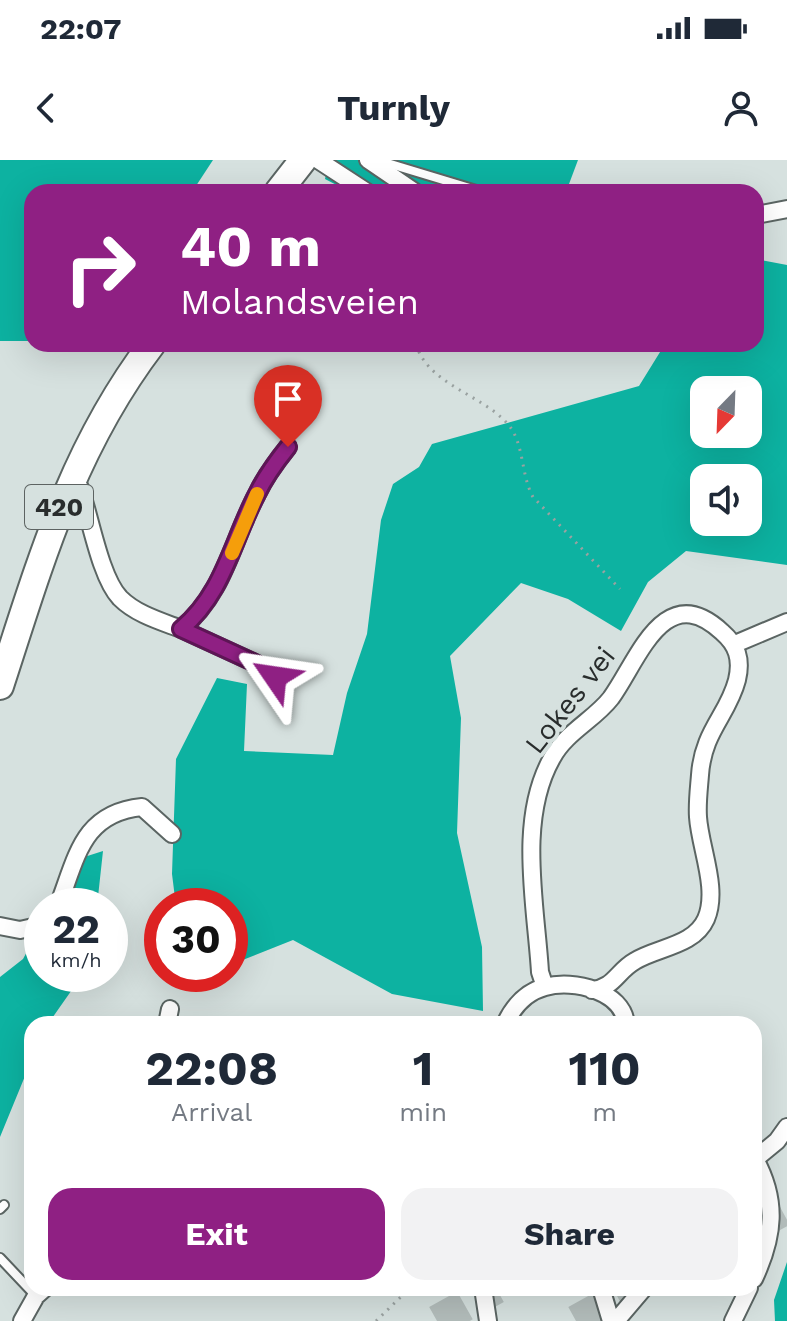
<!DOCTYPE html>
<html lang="en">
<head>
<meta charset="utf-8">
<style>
	:root { --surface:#fff; --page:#f2f2f3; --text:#1f2937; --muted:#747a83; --accent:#8f2083 }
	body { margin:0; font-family:"Work Sans",sans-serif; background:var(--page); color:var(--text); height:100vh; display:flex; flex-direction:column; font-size:30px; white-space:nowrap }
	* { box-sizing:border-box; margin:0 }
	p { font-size:26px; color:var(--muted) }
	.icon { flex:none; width:44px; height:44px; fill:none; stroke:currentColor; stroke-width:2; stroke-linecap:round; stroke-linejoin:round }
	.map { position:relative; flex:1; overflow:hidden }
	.drawer { position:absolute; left:24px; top:856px; width:738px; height:280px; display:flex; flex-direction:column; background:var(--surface); border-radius:24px; box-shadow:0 8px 32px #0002 }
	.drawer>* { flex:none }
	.banner { position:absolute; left:24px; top:24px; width:740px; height:168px; border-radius:24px; box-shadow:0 8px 32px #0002; background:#8f2083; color:#fff; overflow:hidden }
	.needle { width:52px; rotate:203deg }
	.buttons { position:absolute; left:690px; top:216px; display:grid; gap:16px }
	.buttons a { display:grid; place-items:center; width:72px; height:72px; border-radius:16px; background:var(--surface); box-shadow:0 8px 32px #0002; font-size:40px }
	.speed { position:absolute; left:24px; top:728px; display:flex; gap:16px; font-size:40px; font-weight:700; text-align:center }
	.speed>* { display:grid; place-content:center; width:104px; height:104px; border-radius:50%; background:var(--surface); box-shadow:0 8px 32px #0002; line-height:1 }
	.speed small { font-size:20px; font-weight:400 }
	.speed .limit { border:12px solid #d22; background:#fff; color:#111 }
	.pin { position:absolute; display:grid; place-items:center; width:68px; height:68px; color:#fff; margin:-82px -34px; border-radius:50% 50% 50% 0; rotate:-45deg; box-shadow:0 0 8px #0007 }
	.pin .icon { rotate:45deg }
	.me { position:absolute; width:88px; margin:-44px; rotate:302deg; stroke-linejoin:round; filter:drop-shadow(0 0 6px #0008) }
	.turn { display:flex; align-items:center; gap:28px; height:168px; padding:0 24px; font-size:36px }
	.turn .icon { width:104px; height:104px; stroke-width:2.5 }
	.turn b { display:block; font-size:56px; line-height:68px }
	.eta { display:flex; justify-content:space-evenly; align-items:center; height:136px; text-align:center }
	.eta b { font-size:48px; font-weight:700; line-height:56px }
	.cta { display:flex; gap:16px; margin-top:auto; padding:16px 24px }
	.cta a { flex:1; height:92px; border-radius:24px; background:var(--accent); color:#fff; font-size:32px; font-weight:700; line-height:92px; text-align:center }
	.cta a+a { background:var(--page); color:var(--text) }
	.status { display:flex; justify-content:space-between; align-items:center; height:56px; padding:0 40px; background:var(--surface); direction:ltr }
	.status svg { height:22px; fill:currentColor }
	header { display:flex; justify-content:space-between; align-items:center; height:104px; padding:0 24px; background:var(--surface); font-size:36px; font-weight:700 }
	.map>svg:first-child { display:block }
	.forest { fill:#0db2a1; fill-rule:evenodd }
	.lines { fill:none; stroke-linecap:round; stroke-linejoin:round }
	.highway-tunnel { stroke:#b3bdbb; stroke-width:32; stroke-dasharray:32 16; stroke-linecap:butt }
	.lane-casing { stroke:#5b6563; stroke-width:12 }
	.street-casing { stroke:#5b6563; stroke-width:20 }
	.primary-casing { stroke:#5b6563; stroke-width:30 }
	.path { stroke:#9aa2a1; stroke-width:3; stroke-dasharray:2 6; stroke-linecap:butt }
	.lane { stroke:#fff; stroke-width:8 }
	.street { stroke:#fff; stroke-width:16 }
	.primary { stroke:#fff; stroke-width:26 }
	.route-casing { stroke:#5d1555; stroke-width:20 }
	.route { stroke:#8f2083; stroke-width:14 }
	.slow { stroke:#f59e0b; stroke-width:14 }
	.labels { text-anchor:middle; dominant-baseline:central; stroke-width:8; stroke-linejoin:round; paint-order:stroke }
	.shield { fill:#d6e1df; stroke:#5d6362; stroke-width:2 }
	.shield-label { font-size:26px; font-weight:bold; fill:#292d2d }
	.street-label { font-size:28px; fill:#292d2d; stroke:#d6e1df }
</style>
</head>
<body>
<div class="status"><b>22:07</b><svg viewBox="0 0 49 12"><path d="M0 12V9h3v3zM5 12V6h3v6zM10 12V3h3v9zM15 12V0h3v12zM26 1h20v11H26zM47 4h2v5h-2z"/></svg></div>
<header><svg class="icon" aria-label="back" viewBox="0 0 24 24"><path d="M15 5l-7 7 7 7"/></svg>Turnly<svg class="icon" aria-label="person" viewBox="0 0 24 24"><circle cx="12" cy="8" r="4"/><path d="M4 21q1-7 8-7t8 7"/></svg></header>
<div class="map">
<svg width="787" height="1161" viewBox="0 0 787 1161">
	<rect width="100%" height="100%" fill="#d6e1df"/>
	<path class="forest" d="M0,0H213L192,32H32V181H0Z
		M329,0H578L566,32H350L325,19Z
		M756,99L787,105V405L686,391L648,422L621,471L568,439L521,423L450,496L461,558L457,673L482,787L483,851L392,834L293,780L230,805V746H176L172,714L176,599L217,518L247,524L244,591L333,595L347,533L367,474L381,360L393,324L419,307L432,284L639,226L665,184H756ZM704,230H748V274H704ZM704,318H748V362H704Z
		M103,691L97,746H52L78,699Z
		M42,764V814H83L48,864H32V899L0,977V817L23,799Z
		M787,1102V1161H775L774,1140Z"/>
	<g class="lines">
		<path class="highway-tunnel" d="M754,1066L787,1048
			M437,1161L496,1128
			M576,1161L636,1128"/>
		<g class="lane-casing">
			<path id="lane" d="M377,0L483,32
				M0,1049L4,1045
				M0,1098L36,1136"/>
		</g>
		<g class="street-casing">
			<path id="street" d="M318,0L367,32
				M368,0L415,32
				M756,55L787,49
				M70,319L80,328C90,356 100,417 120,438C136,454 160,461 181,469C224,434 232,381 257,334C265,317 276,302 288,287
				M181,469L255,503L275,517
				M735,484L787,462
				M58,746C77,697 82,653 142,647L172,674
				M0,766L20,770L42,765
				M545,827L540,812C536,745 517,660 552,598C566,572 594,560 611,538C638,501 664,418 722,472C737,485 742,499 737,520C728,555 703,571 700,615C699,628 697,643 698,657C700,688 719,729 706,759C694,786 658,787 635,801C617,811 614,828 592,830
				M167,864L170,849
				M505,864C513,847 526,832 545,827C574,819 623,831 626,864
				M754,1000L777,981L787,967
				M754,1119C774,1076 778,1041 755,999
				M483,1128L488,1161
				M601,1128L611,1161
				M22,1161L36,1136L45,1128
				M616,1161L644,1128
				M733,1161L749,1128"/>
		</g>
		<g class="primary-casing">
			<path id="primary" d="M278,32L303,0
				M0,526C40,403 72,289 152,184"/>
		</g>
		<path class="path" d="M416,184C427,223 479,234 505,261C525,280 520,314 533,337L620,429
			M376,1161L410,1128"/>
		<use href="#lane" class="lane"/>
		<use href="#street" class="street"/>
		<use href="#primary" class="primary"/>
	</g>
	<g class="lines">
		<g class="route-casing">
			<path id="route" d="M275,517L255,503L181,469C224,433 232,381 257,334C265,317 276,302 288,287"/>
		</g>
		<use href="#route" class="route"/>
		<path class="slow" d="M232,393L257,334"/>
	</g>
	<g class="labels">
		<rect class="shield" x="25" y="325" width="68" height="44" rx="6"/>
		<g class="shield-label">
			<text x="59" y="347">420</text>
		</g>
		<g class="street-label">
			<text transform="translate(570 540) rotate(-52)">Lokes vei</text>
		</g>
	</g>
</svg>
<div class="buttons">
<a><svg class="needle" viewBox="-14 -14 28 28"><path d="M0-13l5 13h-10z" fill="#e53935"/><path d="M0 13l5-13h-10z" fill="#747a83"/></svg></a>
<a><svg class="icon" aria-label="sound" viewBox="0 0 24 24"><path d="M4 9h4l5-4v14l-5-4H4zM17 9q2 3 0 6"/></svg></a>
</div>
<div class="speed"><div>22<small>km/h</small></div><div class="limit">30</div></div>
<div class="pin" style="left:288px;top:287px;background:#d93025"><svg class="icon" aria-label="arrive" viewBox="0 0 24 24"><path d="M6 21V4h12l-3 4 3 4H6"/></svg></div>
<svg class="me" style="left:275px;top:517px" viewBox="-20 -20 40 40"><path d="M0-17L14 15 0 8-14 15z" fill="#8f2083" stroke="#fff" stroke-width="4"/></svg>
<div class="banner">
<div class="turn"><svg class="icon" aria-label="right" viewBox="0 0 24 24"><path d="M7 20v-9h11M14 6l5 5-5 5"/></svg><div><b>40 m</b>Molandsveien</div></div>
</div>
<section class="drawer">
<div class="eta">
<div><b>22:08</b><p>Arrival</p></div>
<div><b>1</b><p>min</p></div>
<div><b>110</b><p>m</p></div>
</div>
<div class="cta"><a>Exit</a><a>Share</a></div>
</section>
</div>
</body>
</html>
